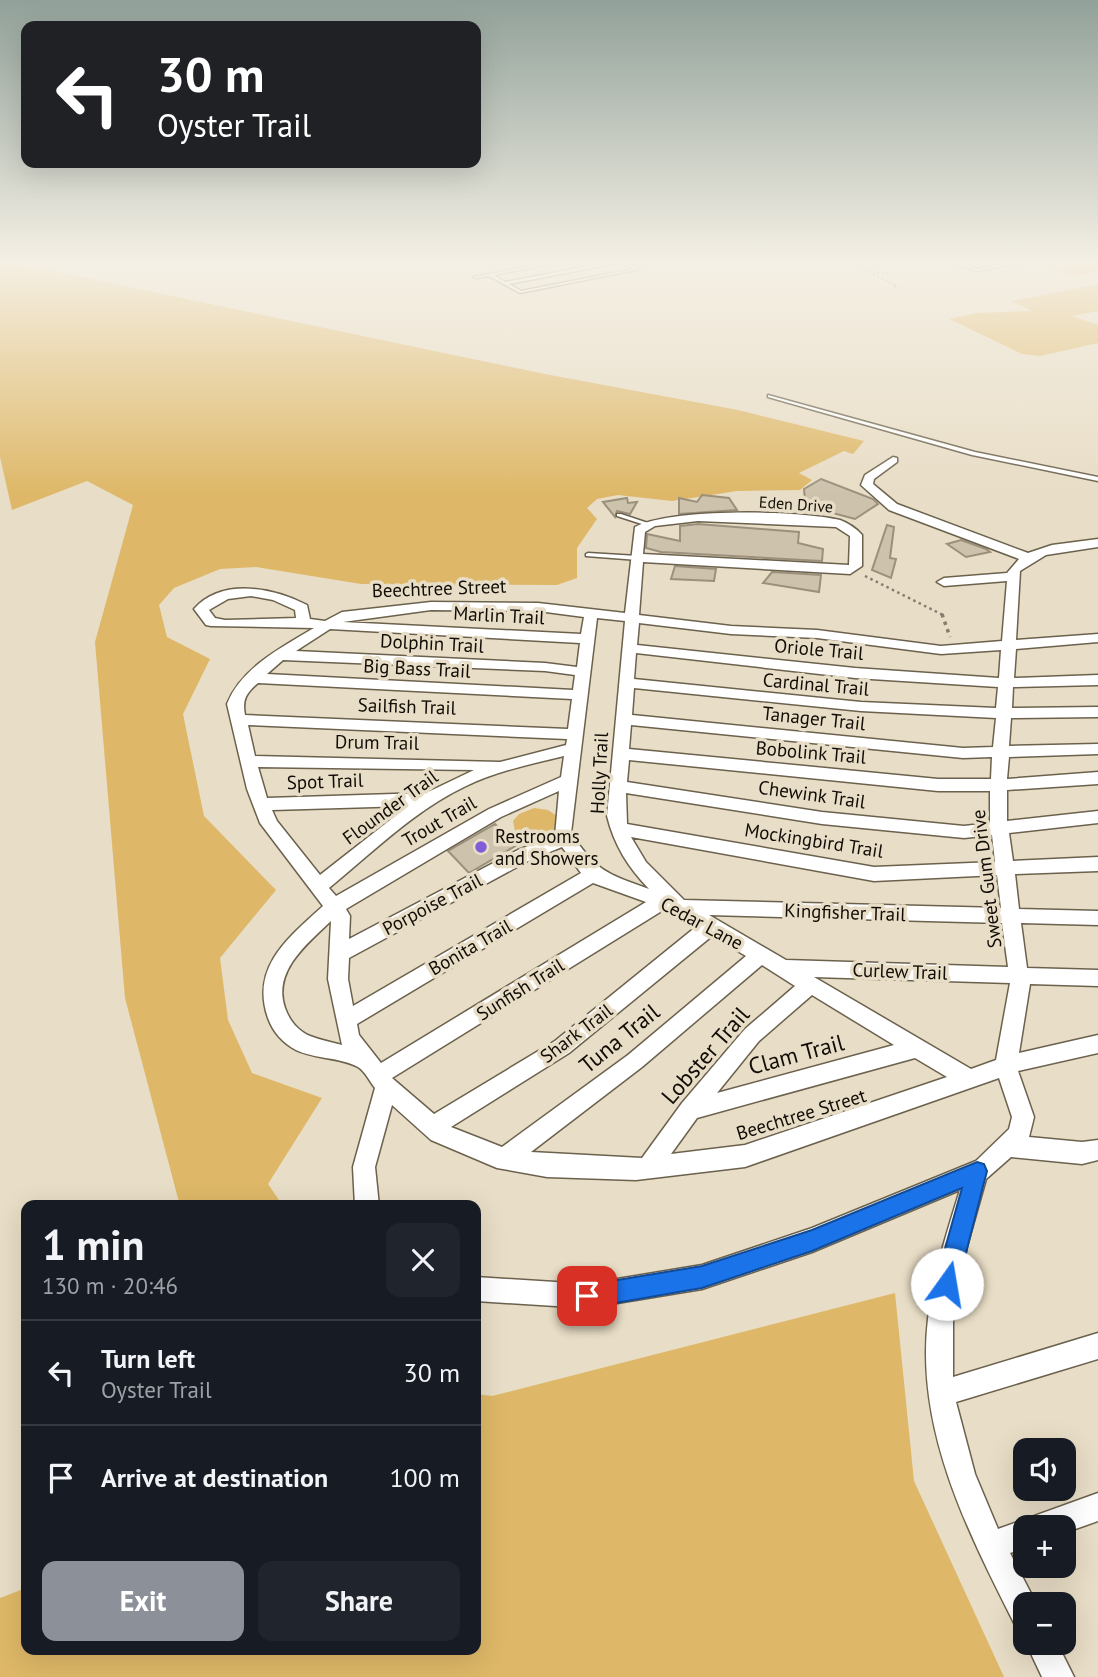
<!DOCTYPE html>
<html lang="en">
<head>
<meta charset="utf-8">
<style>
	:root { --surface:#171b24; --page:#20242c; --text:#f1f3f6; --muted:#9ea1a6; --line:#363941; --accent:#8c9099 }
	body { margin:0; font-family:"PT Sans",sans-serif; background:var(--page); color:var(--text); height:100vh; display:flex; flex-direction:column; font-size:26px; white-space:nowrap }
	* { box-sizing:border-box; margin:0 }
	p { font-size:23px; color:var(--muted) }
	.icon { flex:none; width:38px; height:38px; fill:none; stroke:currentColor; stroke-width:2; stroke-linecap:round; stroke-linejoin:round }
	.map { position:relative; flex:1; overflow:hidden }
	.side { position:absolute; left:21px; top:1200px; width:460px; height:455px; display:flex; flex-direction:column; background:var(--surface); border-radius:14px; box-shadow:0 7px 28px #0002 }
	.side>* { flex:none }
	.hud { position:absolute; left:21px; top:21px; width:460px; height:147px; border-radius:14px; box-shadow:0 7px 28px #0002; background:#202124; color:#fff; overflow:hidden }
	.controls { position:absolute; left:1013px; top:1438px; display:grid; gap:14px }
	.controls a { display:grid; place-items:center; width:63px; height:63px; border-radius:14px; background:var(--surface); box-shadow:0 7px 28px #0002; font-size:35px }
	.pin { position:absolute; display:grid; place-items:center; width:60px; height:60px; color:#fff; margin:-30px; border-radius:14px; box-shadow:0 4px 10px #0006 }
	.me { position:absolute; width:77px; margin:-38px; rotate:13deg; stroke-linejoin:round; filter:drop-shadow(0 0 5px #0008) }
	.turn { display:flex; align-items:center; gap:24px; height:147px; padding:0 21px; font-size:32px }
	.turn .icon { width:91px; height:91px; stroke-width:2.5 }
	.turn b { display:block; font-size:49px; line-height:60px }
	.round { display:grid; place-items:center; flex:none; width:74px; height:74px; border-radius:14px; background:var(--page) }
	.head { display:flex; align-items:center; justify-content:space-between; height:119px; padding:0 21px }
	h1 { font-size:42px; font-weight:700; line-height:52px }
	.cta { display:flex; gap:14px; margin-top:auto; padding:14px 21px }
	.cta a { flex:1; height:80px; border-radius:14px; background:var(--accent); color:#fff; font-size:28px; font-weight:700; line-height:80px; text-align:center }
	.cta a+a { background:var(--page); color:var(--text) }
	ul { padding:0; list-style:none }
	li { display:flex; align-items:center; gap:21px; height:105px; padding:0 21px; border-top:2px solid var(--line) }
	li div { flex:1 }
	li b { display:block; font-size:26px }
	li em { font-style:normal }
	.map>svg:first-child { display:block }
	.green { fill:#deb868 }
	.building { fill:#cdc2ac; stroke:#9b907b; stroke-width:2 }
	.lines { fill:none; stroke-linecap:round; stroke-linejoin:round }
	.lane-casing { stroke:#6b614d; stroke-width:3 }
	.street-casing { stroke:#6b614d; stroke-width:3 }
	.path-far2 { stroke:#857d6e; stroke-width:2; stroke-dasharray:2 2.5; stroke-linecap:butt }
	.path-far1 { stroke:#857d6e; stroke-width:2.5; stroke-dasharray:2.5 3.5; stroke-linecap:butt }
	.path { stroke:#857d6e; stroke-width:3.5; stroke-dasharray:3.5 4.5; stroke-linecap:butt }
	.lane { fill:#fff; fill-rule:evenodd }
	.street { fill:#fff; fill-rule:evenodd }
	.route { fill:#1a73e8; stroke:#114b97; stroke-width:2 }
	.poi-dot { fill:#825cd6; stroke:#e8ddc6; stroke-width:2.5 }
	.labels { text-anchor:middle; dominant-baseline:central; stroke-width:7; stroke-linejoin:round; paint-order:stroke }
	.far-street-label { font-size:16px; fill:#110d06; stroke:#e8ddc6 }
	.street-label { font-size:19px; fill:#110d06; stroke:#e8ddc6 }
	.poi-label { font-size:19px; fill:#110d06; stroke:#e8ddc6; text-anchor:start }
	.near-street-label { font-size:23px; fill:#110d06; stroke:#e8ddc6 }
</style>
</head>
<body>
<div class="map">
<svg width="1098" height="1677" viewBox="0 0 1098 1677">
	<rect width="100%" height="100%" fill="#e8ddc6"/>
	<path class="green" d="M0,260L545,374L738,410L864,441L853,454L844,451L799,473L812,480L800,490L737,491L672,501L618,495L597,499L587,508L597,519L577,548V578L557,585L361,584L256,567L220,569L174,588L159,605L167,637L210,659L183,714L204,816L276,890L220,958L228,1020L252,1073L322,1098L268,1184L283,1206H180L125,998L95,642L133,505L87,481L12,510L0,457Z
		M1089,261L1098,264V272L1071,277L1050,267Z
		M1098,284V311L1072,316L1098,325V343L1040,356L1022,354L949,319L978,313L1032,311L1012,301Z
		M534,808L548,810L557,816L554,832L539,835L515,831L513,821L519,814Z
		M895,1293L914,1481L1004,1677H0V1598L26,1588V1650H476V1394L492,1396Z"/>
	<path class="building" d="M821,479L873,499L878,504L855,519L829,512L806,511L804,489Z
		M702,495L729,498L737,510L679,514V498L697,502Z
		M627,498L628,503L637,502L630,514L617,511L615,517L603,502Z
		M698,524L799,532L798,543L823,549L822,561L661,552L646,548L647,534L680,541V526Z
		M887,525L894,527L890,558L896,559L891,578L872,570Z
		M961,540L986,549L990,552L966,557L947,544Z
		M675,566L716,569L714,581L671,579Z
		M772,572L821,575L819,592L763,583Z
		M495,824L517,845L469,873L448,851Z"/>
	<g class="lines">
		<g class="lane-casing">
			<path id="lane" d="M562,260H570L494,275L505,282L620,260H625L640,269L520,293L489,276L475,278L473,277ZM623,262L634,269L521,291L509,284Z
				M968,260L960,262L976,269L1028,260H1037L976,271L954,262L960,260Z
				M768,395L975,452L1098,477V481L972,455L768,397Z
				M617,514H621L648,523L645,525L617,516Z
				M588,553L638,556L641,558L638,560L586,556V554Z"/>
		</g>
		<g class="street-casing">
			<path id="street" d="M893,457L897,458V462L874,479L873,484L897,504L1028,553L1052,545L1098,539V547L1046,555L1020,571L1016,640L1098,634V642L1016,649L1014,678L1098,675V685L1013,687L1012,708L1098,707V717L1011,718L1009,746L1098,744V754L1009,757L1007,779L1098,772V784L1007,790V821L1098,811V823L1009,833L1013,861L1098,857V871L1015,874L1019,909L1098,911V925L1021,923L1027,968L1098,970V986L1030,984L1019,1053L1098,1035V1053L1018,1071L1034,1117L1029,1137L1082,1142L1098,1140V1160L1082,1164L1011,1157L986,1179L967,1246L953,1322V1377L1098,1333V1359L956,1402L975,1474L998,1529L1098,1493V1521L1064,1533V1528H1026V1548L1010,1553L1037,1605H1026V1629L1015,1625C967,1530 915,1428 928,1319C933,1275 947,1232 960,1190L812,1252L702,1289L587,1308L476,1301V1277L587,1284L702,1265L812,1228L976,1161L1009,1129L1012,1117L999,1078L745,1167L636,1180L547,1177L497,1168L431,1140L392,1105L375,1167L379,1206H355L353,1167L375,1088C370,1082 365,1071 358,1067C340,1057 314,1059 296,1050C283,1043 273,1032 268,1018C250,967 289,937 323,906L260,823L247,789L227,704C241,668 282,647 314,628L211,626L206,625L194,609C222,577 274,588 307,605L310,619L325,621L342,612L431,602L538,603L625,613L635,527C672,508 798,510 840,520C848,523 857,529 862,535V566L850,574L643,562L639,615L731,626L817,630L941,646L1002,641L1007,581L944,586L937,582L944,578L1007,573L1019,559L889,510L861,485L865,475ZM698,521L836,527L850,536L849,565L643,554L645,532L655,526ZM251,596L273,600L295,610L296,618L225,620L215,618L209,610L228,599ZM431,610L538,611L584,617L581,634L343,622ZM597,618L625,621L607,816C614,845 628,867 649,889C607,874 596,871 571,833ZM639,623L731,634L817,638L941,654L1001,650L999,678L855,668L637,645ZM330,629L580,643L577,667L545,663L296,651ZM636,653L855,678L998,687L996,708L861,702L634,679ZM283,660L545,671L575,675L573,690L267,674ZM258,683L572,699L568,729L245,715C242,700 246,693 258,683ZM634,688L861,711L996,718L993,747L963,748L632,715ZM248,725L567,739L566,745L500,762L255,756ZM631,725L963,758L992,757L991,779H938L629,749ZM564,756L561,777L489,809L336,896L329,888C373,852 415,810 466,786C497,771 531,764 564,756ZM629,760L938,791H990V823L964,826L822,812L627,782ZM258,767L474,770L426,793L267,798ZM559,791L555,836L518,850L349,939L350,916L346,909L501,817ZM626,793L822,824L964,838L992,835L995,862L874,867L627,824ZM408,806L320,875L277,821L272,810ZM631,837L874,881L997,875L1001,908L684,900L646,862ZM562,847L581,873L353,1006L348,979L349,958L530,860ZM593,883L646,902L381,1063L359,1035L357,1024ZM665,909L697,926L555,1041L434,1114L392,1078ZM709,915L1002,923L1008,967L786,960ZM331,921L328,979L342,1045C332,1042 320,1040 310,1036C298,1031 289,1020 285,1008C272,971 308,943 331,921ZM712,936L746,956L628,1055L502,1147L451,1127L569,1053ZM762,965L795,986L745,1029L682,1103L642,1158L531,1152L642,1067ZM814,977L1010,983L996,1060L971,1069ZM812,995L894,1045L717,1093L759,1041ZM915,1058L947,1077L745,1145L671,1154L697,1118Z
				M1026,1643H1057L1074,1677H1042Z"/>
		</g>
		<path class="path-far2" d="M845,260L897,286L892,287
			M873,272L891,274"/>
		<path class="path-far1" d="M865,576L943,615"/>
		<path class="path" d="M942,614L950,637"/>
		<use href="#lane" class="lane"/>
		<use href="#street" class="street"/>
	</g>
	<linearGradient id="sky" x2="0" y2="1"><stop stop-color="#91a199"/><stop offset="0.53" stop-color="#f5f0e5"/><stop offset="1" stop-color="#f5f0e5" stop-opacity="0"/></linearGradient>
	<rect width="1098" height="495" fill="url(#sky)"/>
	<path class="route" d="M977,1162L984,1164L987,1171L958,1284L955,1292L947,1296L939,1292L935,1284L962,1188L812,1251L702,1288L587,1308L579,1304L575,1296L579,1288L587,1285L702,1266L812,1230Z"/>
	<circle class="poi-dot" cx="481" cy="847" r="7"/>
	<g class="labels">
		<g class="far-street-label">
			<text transform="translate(796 504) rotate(4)">Eden Drive</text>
		</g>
		<g class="street-label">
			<text transform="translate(439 588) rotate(-2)">Beechtree Street</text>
			<text transform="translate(499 615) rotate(3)">Marlin Trail</text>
			<text transform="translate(432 643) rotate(3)">Dolphin Trail</text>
			<text transform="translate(819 649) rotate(5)">Oriole Trail</text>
			<text transform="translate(417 668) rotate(3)">Big Bass Trail</text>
			<text transform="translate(816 684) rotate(5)">Cardinal Trail</text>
			<text transform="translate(407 706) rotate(2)">Sailfish Trail</text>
			<text transform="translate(814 718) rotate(6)">Tanager Trail</text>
			<text transform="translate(377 742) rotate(1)">Drum Trail</text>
			<text transform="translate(811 752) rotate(5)">Bobolink Trail</text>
			<text transform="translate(599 773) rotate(-87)">Holly Trail</text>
			<text transform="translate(325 781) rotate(-2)">Spot Trail</text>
			<text transform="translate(812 794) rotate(8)">Chewink Trail</text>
			<text transform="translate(390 807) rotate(-36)">Flounder Trail</text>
			<text transform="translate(439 821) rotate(-30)">Trout Trail</text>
			<text transform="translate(814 840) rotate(9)">Mockingbird Trail</text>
			<text transform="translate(986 879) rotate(-97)">Sweet Gum Drive</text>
			<text transform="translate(432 904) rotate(-28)">Porpoise Trail</text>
			<text transform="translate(845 912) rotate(2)">Kingfisher Trail</text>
			<text transform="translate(702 923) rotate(28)">Cedar Lane</text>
			<text transform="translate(470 947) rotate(-30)">Bonita Trail</text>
			<text transform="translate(900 971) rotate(2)">Curlew Trail</text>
			<text transform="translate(520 989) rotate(-32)">Sunfish Trail</text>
			<text transform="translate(576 1033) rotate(-37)">Shark Trail</text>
			<text transform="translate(801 1114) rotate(-17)">Beechtree Street</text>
		</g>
		<g class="poi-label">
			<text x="495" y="836">Restrooms<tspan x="495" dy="22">and Showers</tspan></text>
		</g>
		<g class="near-street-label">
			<text transform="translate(619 1038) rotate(-39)">Tuna Trail</text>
			<text transform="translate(796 1054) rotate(-15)">Clam Trail</text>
			<text transform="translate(705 1055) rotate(-49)">Lobster Trail</text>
		</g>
	</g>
</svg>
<div class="controls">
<a><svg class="icon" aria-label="sound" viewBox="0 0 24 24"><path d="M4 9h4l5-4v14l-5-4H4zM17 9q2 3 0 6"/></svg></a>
<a>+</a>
<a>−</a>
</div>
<div class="pin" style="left:587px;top:1296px;background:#d93025"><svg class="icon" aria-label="arrive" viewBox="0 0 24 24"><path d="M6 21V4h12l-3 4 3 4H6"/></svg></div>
<svg class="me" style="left:947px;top:1284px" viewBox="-20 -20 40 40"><circle r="19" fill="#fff"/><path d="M0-13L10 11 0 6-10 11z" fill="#1a73e8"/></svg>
<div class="hud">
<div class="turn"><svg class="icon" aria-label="left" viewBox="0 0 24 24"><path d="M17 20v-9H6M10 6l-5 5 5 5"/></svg><div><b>30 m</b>Oyster Trail</div></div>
</div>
<section class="side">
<div class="head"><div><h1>1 min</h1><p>130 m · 20:46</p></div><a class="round"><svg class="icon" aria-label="close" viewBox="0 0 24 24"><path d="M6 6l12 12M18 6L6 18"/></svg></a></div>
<ul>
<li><svg class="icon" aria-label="left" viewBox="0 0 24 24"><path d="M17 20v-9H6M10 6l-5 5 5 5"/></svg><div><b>Turn left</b><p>Oyster Trail</p></div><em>30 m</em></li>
<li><svg class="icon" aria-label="arrive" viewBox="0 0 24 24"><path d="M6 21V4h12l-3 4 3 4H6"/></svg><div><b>Arrive at destination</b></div><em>100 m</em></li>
</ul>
<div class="cta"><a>Exit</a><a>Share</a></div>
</section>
</div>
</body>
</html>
